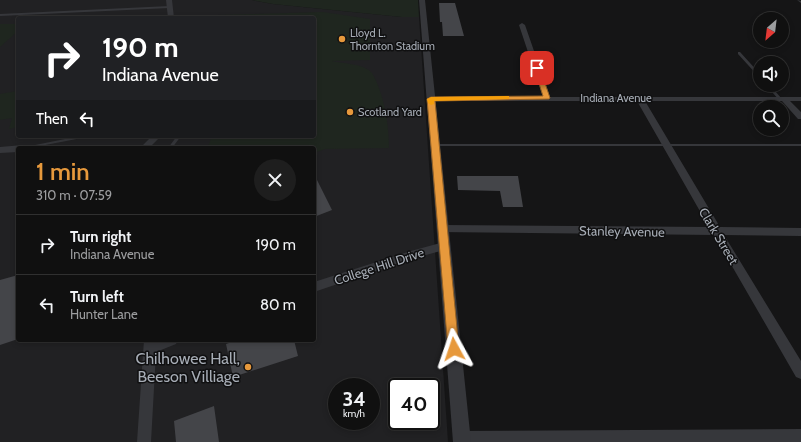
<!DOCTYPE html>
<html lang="en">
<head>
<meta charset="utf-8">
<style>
	:root { --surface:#101010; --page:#1e1e1e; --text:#f1f3f6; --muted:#9c9d9f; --line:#303030; --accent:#e7993c }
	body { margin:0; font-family:Cabin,sans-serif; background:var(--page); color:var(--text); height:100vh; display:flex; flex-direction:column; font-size:15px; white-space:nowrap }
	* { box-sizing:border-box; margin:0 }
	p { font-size:13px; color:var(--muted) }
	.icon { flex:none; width:22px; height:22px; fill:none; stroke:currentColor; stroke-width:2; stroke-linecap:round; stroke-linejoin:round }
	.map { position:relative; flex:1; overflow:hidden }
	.drawer { position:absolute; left:16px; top:146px; width:300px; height:196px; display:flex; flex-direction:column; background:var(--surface); border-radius:4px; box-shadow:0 2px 6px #0003,0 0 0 1px var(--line) }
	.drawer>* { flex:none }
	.hud { position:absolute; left:16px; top:16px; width:300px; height:122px; border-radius:4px; box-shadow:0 2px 6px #0003,0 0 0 1px var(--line); background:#202124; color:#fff; overflow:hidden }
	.needle { width:26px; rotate:208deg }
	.controls { position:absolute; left:753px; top:12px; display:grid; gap:8px }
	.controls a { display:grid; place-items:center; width:36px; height:36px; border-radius:50%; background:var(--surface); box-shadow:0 2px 6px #0003,0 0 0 1px var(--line); font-size:20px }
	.speed { position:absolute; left:328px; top:378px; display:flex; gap:8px; font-size:20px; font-weight:700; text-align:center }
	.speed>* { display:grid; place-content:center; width:52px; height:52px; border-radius:50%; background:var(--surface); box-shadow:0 2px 6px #0003,0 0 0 1px var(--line); line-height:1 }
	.speed small { font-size:10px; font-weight:400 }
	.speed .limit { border:2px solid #111; border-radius:6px; background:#fff; color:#111 }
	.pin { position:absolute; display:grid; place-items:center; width:34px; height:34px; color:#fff; margin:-17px; border-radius:8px; box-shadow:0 2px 6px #0006 }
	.me { position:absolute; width:44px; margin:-22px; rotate:355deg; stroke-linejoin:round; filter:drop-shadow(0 0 3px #0008) }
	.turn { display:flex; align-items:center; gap:14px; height:84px; padding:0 20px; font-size:18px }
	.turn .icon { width:52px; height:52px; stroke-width:2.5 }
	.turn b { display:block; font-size:28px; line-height:34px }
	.then { display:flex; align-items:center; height:38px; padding:0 20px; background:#0003; gap:8px; font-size:15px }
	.round { display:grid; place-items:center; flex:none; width:42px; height:42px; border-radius:21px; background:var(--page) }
	.overview { display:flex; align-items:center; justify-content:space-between; height:68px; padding:0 20px }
	h1 { font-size:24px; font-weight:600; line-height:30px; color:var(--accent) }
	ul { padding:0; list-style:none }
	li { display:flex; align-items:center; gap:12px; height:60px; padding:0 20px; border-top:1px solid var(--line) }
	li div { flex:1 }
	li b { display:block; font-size:15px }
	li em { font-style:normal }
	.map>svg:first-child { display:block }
	.built { fill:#212123; fill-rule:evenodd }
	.green { fill:#1f261f }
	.building { fill:#444549 }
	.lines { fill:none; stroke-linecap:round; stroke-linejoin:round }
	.service { fill:#36373b; fill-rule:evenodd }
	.minor { fill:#36373b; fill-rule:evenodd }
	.tertiary { fill:#36373b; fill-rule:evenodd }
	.route { fill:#e7993c; stroke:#966327 }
	.slow { fill:#f59e0b }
	.poi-dot { fill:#e7993c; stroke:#101011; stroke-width:1.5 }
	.labels { text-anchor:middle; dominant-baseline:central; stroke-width:3; stroke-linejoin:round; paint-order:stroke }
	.far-poi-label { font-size:11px; fill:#a7adb6; stroke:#101011; text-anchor:start }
	.far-street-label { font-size:11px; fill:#a7adb6; stroke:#101011 }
	.street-label { font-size:13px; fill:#a7adb6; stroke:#101011 }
	.near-poi-label { font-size:16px; fill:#a7adb6; stroke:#101011; text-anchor:end }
</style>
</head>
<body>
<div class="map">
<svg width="801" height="442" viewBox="0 0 801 442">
	<rect width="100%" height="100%" fill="#151516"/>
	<path class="built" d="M0,0H252L273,4L402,17H419L448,442H0ZM18,18H314V136H18ZM18,148H314V340H18ZM337,387H371V421H337ZM397,387H431V421H397Z"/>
	<path class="green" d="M252,0H418L419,17H402L273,4Z
		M323,12L370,19V60L332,61C343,64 363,63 372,73C384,93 389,125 389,148L325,149L314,153V148H205L208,147L212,136H314V18H216L217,15Z
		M0,24H18V31L0,47Z
		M18,88V127L9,129L12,118L0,120V94L17,91Z"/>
	<path class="building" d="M439,3H455L464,36H443L442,22H440Z
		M314,174L332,210L314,217Z
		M457,176H518L523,207H503L500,191L458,190Z
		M18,275V339L0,345V280Z
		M238,340H294L298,356L233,377L226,344Z
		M214,406L219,442H176L174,421Z"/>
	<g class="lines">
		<path class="service" d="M797,0L801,1V3Z
			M170,6V7L169,8L0,16V14Z
			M738,52H740L760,74V77H759L738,54Z
			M766,85H770L781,98V100H779Z
			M80,136H89L87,137L35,147L33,146L35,145Z
			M177,136H181L172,148H168Z
			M433,144H801V146H433Z"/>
		<path class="minor" d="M166,0H172L174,18H168Z
			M522,23L525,25L550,97H801V101H790L801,112V119H798L782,101H645L720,227L801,228V236L724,235L801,361V379L796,377L714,235L438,232L437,229L438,226L442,225L709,227L637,101H428V97H543L519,25Z
			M152,136H161L149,148H140Z
			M23,145H76L80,148H18V152L0,153V147Z
			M444,242L448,243L449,246L448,249L411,259L314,292V282L411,251Z
			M144,340H178L176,344L156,352L151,442H137Z
			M801,429V442H456L454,438L456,433L461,431Z"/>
		<path class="tertiary" d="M419,0H425L471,442H453Z"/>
	</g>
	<path class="route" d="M535,67L540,68L550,98L549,99L435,101L459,349L457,353L454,355L450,353L448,349L427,99L431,97L543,96L534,68Z"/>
	<path class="slow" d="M506,96H509V99L434,101V104L431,105L428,103L427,99L431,97Z"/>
	<g class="poi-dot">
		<circle cx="342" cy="39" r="4"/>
		<circle cx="350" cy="112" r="4"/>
		<circle cx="248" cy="367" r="4"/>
	</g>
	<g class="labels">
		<g class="far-poi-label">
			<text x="350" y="33">Lloyd L.<tspan x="350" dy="13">Thornton Stadium</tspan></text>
			<text x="358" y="112">Scotland Yard</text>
		</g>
		<g class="far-street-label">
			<text x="616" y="98">Indiana Avenue</text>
		</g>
		<g class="street-label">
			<text transform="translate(622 231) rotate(1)">Stanley Avenue</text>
			<text transform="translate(719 236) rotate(59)">Clark Street</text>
			<text transform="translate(379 266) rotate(-18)">College Hill Drive</text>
		</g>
		<g class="near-poi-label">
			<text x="240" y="358">Chilhowee Hall,<tspan x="240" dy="18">Beeson Villiage</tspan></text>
		</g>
	</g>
</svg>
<div class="controls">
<a><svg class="needle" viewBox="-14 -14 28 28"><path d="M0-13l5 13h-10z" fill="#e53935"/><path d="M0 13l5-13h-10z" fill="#9c9d9f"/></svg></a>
<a><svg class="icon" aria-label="sound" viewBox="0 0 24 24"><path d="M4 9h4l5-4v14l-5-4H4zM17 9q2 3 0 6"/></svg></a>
<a><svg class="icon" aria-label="search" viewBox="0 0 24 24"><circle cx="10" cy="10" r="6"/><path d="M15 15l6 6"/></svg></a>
</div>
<div class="speed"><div>34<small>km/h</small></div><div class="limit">40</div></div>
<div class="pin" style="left:537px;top:68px;background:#d93025"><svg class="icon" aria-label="arrive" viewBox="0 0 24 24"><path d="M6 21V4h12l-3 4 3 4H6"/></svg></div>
<svg class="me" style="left:454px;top:349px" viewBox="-20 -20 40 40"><path d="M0-17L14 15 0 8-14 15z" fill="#e7993c" stroke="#fff" stroke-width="4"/></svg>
<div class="hud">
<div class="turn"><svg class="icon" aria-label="right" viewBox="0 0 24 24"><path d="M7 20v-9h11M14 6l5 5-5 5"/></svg><div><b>190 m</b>Indiana Avenue</div></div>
<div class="then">Then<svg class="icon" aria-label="left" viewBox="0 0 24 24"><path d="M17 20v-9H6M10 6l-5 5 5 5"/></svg></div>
</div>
<section class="drawer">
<div class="overview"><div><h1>1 min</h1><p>310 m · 07:59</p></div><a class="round"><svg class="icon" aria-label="close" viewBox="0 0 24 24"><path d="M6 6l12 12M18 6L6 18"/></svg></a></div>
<ul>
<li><svg class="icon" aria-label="right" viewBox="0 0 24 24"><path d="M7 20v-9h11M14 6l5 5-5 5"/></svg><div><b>Turn right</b><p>Indiana Avenue</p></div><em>190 m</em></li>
<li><svg class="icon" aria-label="left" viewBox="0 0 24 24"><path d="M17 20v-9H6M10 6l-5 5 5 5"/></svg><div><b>Turn left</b><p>Hunter Lane</p></div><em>80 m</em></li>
</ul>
</section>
</div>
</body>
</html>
